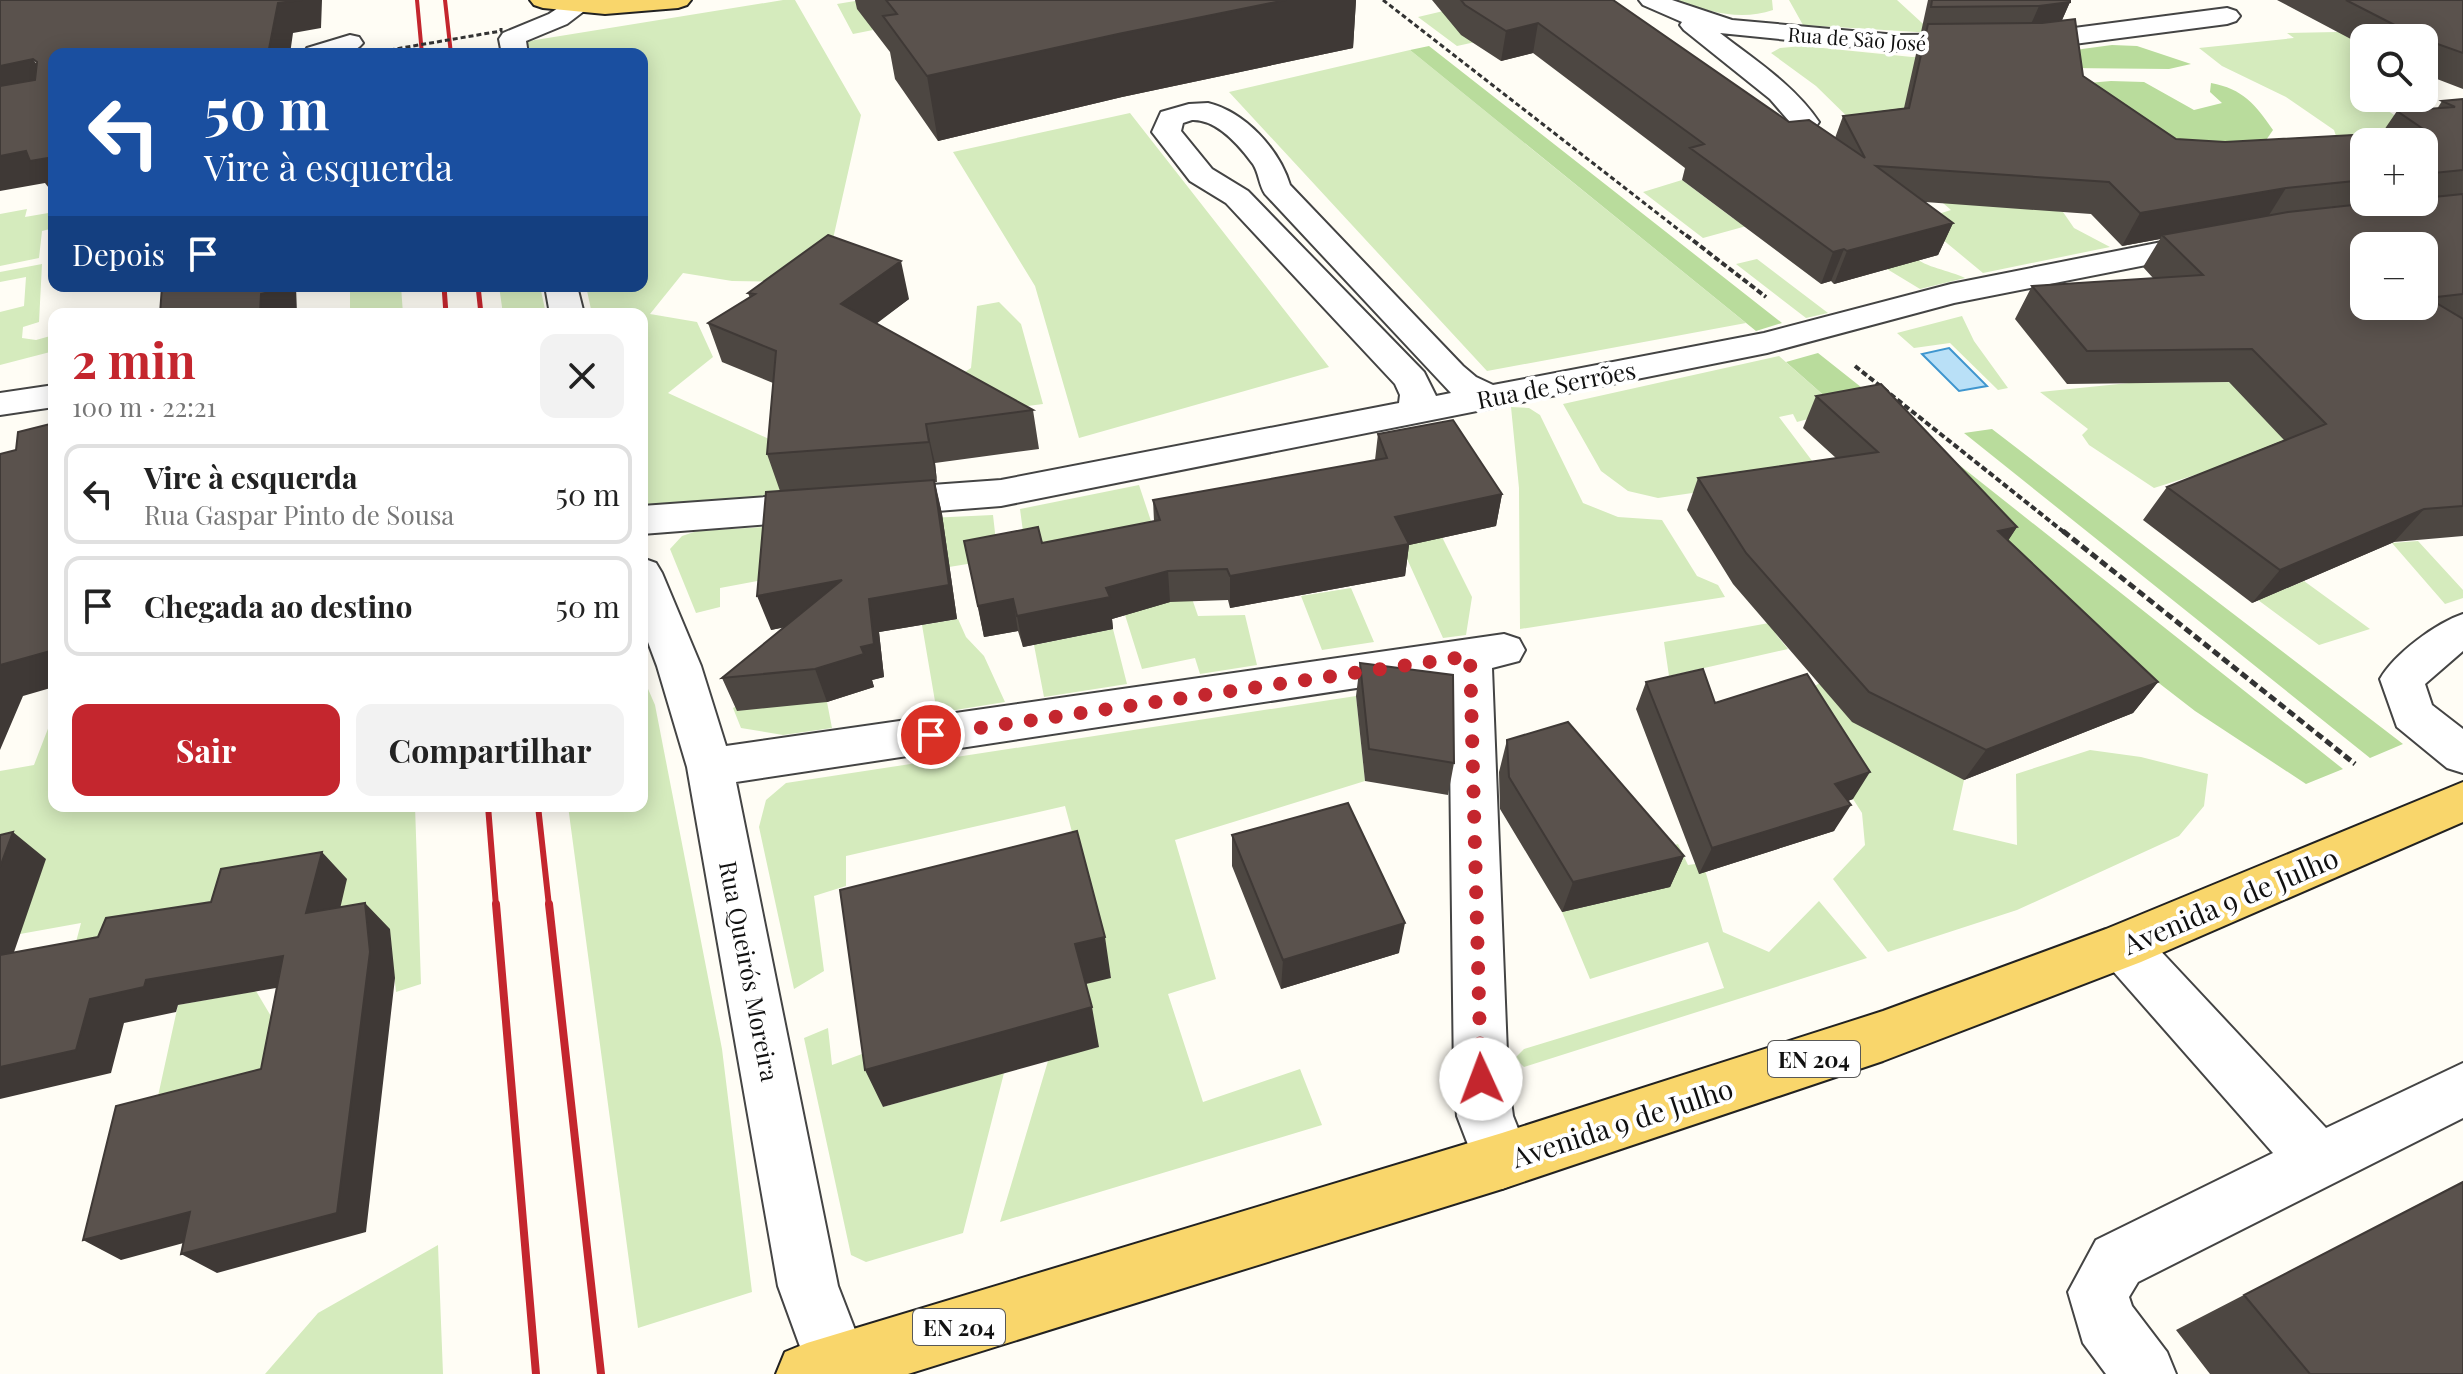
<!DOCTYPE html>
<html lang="pt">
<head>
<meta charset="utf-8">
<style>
	:root { --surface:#fff; --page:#f2f2f2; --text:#222; --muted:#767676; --line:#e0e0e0; --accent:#c4262e }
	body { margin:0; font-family:"Playfair Display",serif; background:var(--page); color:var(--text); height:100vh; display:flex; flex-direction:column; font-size:30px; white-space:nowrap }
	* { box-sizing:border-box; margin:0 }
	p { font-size:26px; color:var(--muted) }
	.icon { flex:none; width:44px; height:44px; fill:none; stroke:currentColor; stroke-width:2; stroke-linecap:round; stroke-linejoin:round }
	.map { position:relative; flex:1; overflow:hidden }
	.panel { position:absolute; left:48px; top:308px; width:600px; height:504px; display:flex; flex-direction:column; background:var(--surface); border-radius:16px; box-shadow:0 4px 20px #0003 }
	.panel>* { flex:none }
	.top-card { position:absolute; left:48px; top:48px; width:600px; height:244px; border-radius:16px; box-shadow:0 4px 20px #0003; background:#1a4fa0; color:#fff; overflow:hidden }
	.tools { position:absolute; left:2350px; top:24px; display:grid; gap:16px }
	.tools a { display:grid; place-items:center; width:88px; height:88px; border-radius:16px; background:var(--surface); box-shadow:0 4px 20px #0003; font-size:40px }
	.pin { position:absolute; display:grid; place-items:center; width:68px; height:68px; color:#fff; margin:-34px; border:4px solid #fff; border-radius:50%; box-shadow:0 2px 8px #0007 }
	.me { position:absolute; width:88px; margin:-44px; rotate:358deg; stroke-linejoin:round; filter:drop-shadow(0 0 6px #0008) }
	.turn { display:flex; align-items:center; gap:28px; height:168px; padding:0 24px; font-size:36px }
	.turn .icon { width:104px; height:104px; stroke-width:2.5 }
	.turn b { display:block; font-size:56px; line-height:68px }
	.then { display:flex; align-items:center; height:76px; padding:0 24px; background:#0003; gap:16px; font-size:30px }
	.round { display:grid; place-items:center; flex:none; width:84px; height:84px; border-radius:16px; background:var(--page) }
	.headline { display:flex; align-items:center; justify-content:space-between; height:136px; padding:0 24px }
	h1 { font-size:48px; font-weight:700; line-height:60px; color:var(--accent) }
	.primary-button { display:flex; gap:16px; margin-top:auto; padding:16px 24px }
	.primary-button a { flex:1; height:92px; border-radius:16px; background:var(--accent); color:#fff; font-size:32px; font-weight:700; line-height:92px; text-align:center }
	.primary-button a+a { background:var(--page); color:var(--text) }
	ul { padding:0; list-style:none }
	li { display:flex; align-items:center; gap:24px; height:100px; margin:0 16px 12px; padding:0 8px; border:4px solid var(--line); border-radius:16px }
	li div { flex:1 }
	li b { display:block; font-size:30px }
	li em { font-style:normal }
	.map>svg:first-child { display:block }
	.green { fill:#d5ebbd }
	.forest { fill:#b9dc9c }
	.water { fill:#b9e0f7; stroke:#3f96cf; stroke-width:2 }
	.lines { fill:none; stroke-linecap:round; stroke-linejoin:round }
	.minor-casing { stroke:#444; stroke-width:4 }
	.major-casing { stroke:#222; stroke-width:4 }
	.path-far2 { stroke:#333; stroke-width:3; stroke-dasharray:5 3; stroke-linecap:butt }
	.path-far1 { stroke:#333; stroke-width:4; stroke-dasharray:6 3; stroke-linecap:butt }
	.path { stroke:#333; stroke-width:5; stroke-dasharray:8 4; stroke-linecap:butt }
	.minor { fill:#fff; fill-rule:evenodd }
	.major { fill:#f9d66b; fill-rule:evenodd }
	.rail-far3 { stroke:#c4262e; stroke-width:4 }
	.rail-far2 { stroke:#c4262e; stroke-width:5 }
	.rail-far1 { stroke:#c4262e; stroke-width:6 }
	.rail { stroke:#c4262e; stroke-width:8 }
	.path-bridge { stroke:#333; stroke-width:3; stroke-dasharray:5 3; stroke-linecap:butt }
	.wall { fill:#4d4742; fill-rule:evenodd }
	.shaded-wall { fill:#3f3936 }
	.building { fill:#5a524d; stroke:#3f3936; stroke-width:2; fill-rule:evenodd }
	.route { stroke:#c4262e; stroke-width:14; stroke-dasharray:0 25.2 }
	.labels { text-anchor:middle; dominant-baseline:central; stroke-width:8; stroke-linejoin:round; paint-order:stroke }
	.far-street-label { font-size:20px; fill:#111; stroke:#fff }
	.shield { fill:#fff; stroke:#585858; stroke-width:2 }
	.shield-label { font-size:22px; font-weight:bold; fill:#111 }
	.street-label { font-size:24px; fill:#111; stroke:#fff }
	.near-street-label { font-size:28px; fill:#111; stroke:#fff }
</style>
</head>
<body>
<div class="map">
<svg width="2463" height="1374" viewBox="0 0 2463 1374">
	<rect width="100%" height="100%" fill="#fffdf5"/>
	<path class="green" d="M783,0H795L861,115L828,261L794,282L732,281L683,273L650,314L697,322L713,357L668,393L769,439L783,465L780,501L642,506V314H592L586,286H642V54H529L523,42Z
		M861,0L873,30L853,34L837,4Z
		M1490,0L1512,34L1457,46L1418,17Z
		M1677,0H1772L1773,10C1741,21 1708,12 1677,0Z
		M1789,0H1897L1933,33L1803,25Z
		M2386,31L2364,38V50L2354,54L2364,59V98H2387L2376,103L2420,132L2364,142V202L2463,204L2249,223L2340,148L2334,130L2286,97L2222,66L2199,48L2294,38L2287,33Z
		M1803,46L1912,57L2082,49L1863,132L1816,86L1771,53L1780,48Z
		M1410,50L1746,323L1487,371L1229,92Z
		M1130,113L1329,367L1079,438L1035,286L953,152Z
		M1682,180L1734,219L1790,214L1703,238L1643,192Z
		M1928,190L2063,212L2074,228L2110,247L1983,273L1919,220L1951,210Z
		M27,209L25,217L54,212V228L42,231L39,258L0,266V214Z
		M1913,256C1926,268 1949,270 1965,278L1920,289L1887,269Z
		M1757,259L1828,313L1806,318L1736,264Z
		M42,264L39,322L23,327L22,338L36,340L54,335V351L0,365V312L24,306L26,277L0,282V272Z
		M350,286H401L403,314H350Z
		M499,286H540L546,314H503Z
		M999,302L1021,324L1043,404L936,418L931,394L971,368L977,306Z
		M1962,316L1974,341L2008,388L1998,390L1950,343L1914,348L1897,333Z
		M1779,356L1872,438L1830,413L1797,422L1793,414L1779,417L1822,474L1658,498L1628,491L1601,471L1563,404Z
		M2234,382L2308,466L2224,488L2201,473L2154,488L2089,445L2082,435L2088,429L2040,392L2129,383Z
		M1511,407L1529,408L1540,415L1583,503L1618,517L1662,520L1697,576L1718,585L1725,597L1520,629L1519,488Z
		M1139,485L1162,554L1176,552L1198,616L1245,615L1257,665L1200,674L1195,658L1142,669L1125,615L1132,613L1027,562L1020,509Z
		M1378,495L1442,537L1472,597L1466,635L1443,638Z
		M993,515L998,559L949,567L945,539L907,519Z
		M796,525L837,566L720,588V607L696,613L670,549L682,536L697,531Z
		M2418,541L2463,590V598L2445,604L2392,543Z
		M2304,581L2370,629L2319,645L2258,600Z
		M1351,588L1374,642L1322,650L1301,596Z
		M1830,612L1964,780L1953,830L2017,845L2016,774L2090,750L2141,757L2208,774L2204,806L2179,836L2017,910L1888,952L1833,879L1865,845L1862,813L1791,702L1818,684L1845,677L1775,633L1788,649L1669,676L1664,642Z
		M958,619L966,637L984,656L1005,702L937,713L922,625Z
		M1113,629L1127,684L1044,697L1034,645Z
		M642,675L655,705L722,1049L752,1292L638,1328L568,806H642Z
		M1356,696L1365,781L1175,840L1216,979L1168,994L1203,1102L1300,1069L1322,1125L1000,1222L1048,1061L1082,985L1111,977L1065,806L846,856V886L814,896L824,971L794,989L759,827L766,800L786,783Z
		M750,700L827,702L832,728L783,735L741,728L733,708Z
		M54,713V806H415L421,984L396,992L389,929L235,944L76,942L81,923L20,934L0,869V771L34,765Z
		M1678,844L1688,865L1703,863L1723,932L1769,952L1819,901L1867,958L1524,1067L1515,1058L1524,1049L1724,988L1708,942L1590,979L1562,912L1668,887L1648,853Z
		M256,991L297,1060L151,1128L178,1005Z
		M828,1028L832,1065L862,1054L883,1107L1004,1073L963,1233L866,1262L851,1255L804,1038Z
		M438,1245L443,1374H265L318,1313Z"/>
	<path class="forest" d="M2112,45L2137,46L2191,64L2169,69L2068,68L2050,61L2082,49Z
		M1429,46L1782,323L1756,331L1410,50Z
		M2111,81L2144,82L2194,110L2222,103L2210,92L2211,83C2243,89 2255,104 2273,130L2262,146L2154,141L2065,85Z
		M1818,353L2343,769L2306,784L2195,711L1997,558L1872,438L1786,362Z
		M1992,429L2403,744L2370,758L1964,433Z"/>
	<path class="water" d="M1949,348L1987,386L1959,391L1922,354Z"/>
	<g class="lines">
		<g class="minor-casing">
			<path id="minor" d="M570,0H588L592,5L567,24L526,41L528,54H502L499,39L503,33L549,14Z
				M1639,0H1672L1732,20L1897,35L2028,34L2227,8L2236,11L2240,16L2236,21L2227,24L2028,50L1897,51L1720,33C1755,60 1794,85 1819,122L1815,128L1805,131L1795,128L1770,99L1684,30L1680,25L1682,22L1643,5Z
				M350,35L359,37L363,43C351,59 321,54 303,54L307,48Z
				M1208,103C1245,112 1279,149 1290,185L1463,366L1476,377L1493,385L1764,333L1951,284L2212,232L2223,235L2228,242L2223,249L2212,252L1954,303L1767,353L1001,506L642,534V506L1001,480L1399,403L1400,395L1395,384L1226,203L1190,181L1152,132L1161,112L1189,104ZM1192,120C1217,119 1239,145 1253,164C1259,173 1259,185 1265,194L1451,393L1436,396L1424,372L1248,191L1212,169L1181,131L1183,123Z
				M545,286H577L584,314H550Z
				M54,385V407L0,415V393Z
				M642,558L656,563L662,573L701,666L726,746L1504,634L1519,639L1525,650L1519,661L1492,668L1508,1079L1513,1116L1531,1161L1522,1181L1502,1189L1482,1181L1457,1116L1454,1079L1449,674L736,782L838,1286L872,1374H810L778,1286L687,767L657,666L642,626Z
				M2463,614V651L2425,684L2432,705L2463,729V773L2447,768L2397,727L2380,679C2394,654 2436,623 2463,614Z
				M2123,923L2141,930L2326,1128L2463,1063V1118L2138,1282L2129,1297L2132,1306L2167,1352L2176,1374H2106L2083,1343L2068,1292L2096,1240L2273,1153L2105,962L2097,946L2105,930Z"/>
		</g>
		<g class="major-casing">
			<path id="major" d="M530,0H691L687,5L678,8L605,14L543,8L534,5Z
				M2463,782V822L2141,962L1883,1061L1502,1189L908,1374H776L785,1352L807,1343L1502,1133L1883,1011L2106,929Z"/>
		</g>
		<path class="path-far2" d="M1383,0L1688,237"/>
		<path class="path-far1" d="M1686,235L1766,297
			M1855,366L2065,533"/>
		<path class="path" d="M2063,531L2355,764"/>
		<use href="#minor" class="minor"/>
		<use href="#major" class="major"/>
		<path class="rail-far3" d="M417,0L422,54
			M445,0L451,54"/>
		<path class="rail-far2" d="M444,286L446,314
			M478,286L481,314"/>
		<path class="rail-far1" d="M488,806L496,906
			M538,806L549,906"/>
		<path class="rail" d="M496,904L536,1374
			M549,904L601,1374"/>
		<path class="path-bridge" d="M366,54L501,31V28"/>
	</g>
	<path class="wall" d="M855,0H1356L1353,48L1122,97L938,141L895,79L890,52L857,9Z
		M1432,0H1613L1789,122L1835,138L1843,116L1904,108L1916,54L1925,32H1921L1928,0H2070V2L2062,20L2083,76L2176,139L2225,142L2382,133L2397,111L2437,109L2442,101L2463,99V536L2394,542L2252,603L2143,520L2167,487L2284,440L2229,382L2067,384L2015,319L2032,286L2153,278L2143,267L2160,239L2122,246L2091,214L1925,202L1953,223L1938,255L1834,284L1831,281L1821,284L1682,180L1685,168L1533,53L1501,61L1461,35ZM2364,142H2424V202H2364Z
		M2277,0H2463V89L2424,74V38H2364V46Z
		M748,293L909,299L876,323L1033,410L1039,449L935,463L937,482H935L942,514L957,619L879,632L884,677L872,680L874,687L827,702L737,711L722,678L784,627L771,630L780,491L767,454L773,383L722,362L708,323L750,298Z
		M1816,396L2017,527L2008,540L2158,682L2133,713L1964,780L1852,722L1733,584L1687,510L1698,478L1836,458L1803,428Z
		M1378,434L1502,494L1496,526L1409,545L1405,576L1230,608L1228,600L1170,602L1112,619L1113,629L1023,647L1018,631L984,637L964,541L1042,543L1154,521L1153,500L1375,460Z
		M1360,663L1454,763L1448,795L1365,781L1356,696Z
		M1646,682L1853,799L1848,801L1834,831L1699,874L1636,709Z
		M1507,740L1684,856L1670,887L1562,912L1500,809L1499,772Z
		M1232,835L1399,953L1281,989L1232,866Z
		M2463,1182V1374H2210L2176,1330Z"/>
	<path class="shaded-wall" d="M302,0H322L321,28L293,33L290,54H268L278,3Z
		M1286,0H1356L1353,48L1122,97L938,141L927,76L1118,34Z
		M2070,2L2059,27L2028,31L2039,6Z
		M1538,23L1533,53L1501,61L1506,31Z
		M33,59L54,89L0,100V66Z
		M26,151L54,157V192H52L45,183L0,191V156Z
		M2286,188L2266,220L2162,235L2160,239L2122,246L2140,213Z
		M1953,223L1938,255L1834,284L1847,251Z
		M1844,249L1831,281L1821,284L1833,252Z
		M901,261L909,299L851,343L841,304Z
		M277,286H296L297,314H260L261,294Z
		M926,424L935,463L937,482L929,442Z
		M934,480L942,514L957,619L879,632L884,677L872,680L874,687L827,702L815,669L861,647L869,599Z
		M1502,494L1496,526L1409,545L1405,576L1230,608V576L1395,517Z
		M2424,509L2394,542L2252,603L2280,570Z
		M2017,527L1997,558L1998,531Z
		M1168,571L1170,602L1112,619L1113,629L1023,647L1017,616L1106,588Z
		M842,580L852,614L771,630L757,596Z
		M1013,599L1018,631L984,637L978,606Z
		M54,650V687L23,696L0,750V665Z
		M2158,682L2133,713L1964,780L1986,750Z
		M1870,772L1853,799L1819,811L1835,784Z
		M1851,805L1834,831L1699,874L1712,848Z
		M13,832L46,859L2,987L0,986V867Z
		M322,852L347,879L333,939L306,913Z
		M1684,856L1670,887L1562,912L1573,882Z
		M365,903L390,929L395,978L366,1232L217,1273L181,1254Z
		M1405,923L1399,953L1281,989L1283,960Z
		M1105,937L1111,978L1082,985L1075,944Z
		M283,956L311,982L178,1005L176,1012L124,1023L111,1073L0,1099V1067L90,999L146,980Z
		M1092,1007L1099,1047L883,1107L865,1070Z
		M190,1212L224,1232L121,1260L83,1240Z"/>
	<path class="building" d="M0,0H302L278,3L268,54H54V157L30,161L26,151L0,156V86L35,80L37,62L33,59L0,66Z
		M886,0H1286L1118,34L927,76L883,16L897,14Z
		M1461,0H1613L1789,122L1809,120L1865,158L1843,116L1909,108L1928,24L2042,23L2075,19L2083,76L2176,139L2225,142L2426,131L2397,111L2455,107L2442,101L2463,99V170L2424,174V142H2364V180L2286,188L2140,213L2109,182L1876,166L1953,223L1847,251L1844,249L1833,252L1690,148L1704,144L1538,23L1506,31L1465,5Z
		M1932,0H2070V2L2039,6L1931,7Z
		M2346,0H2463V53L2418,37Z
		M2463,194V294L2428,298L2463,319V506L2424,509L2280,570L2167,487L2326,424L2252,349L2087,351L2032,286L2203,275L2162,235L2288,212L2381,202H2424V198ZM2364,246H2424V306H2364Z
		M828,235L901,261L841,304L1033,410L926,424L929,442L767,454L776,351L708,323L755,294L748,293Z
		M162,286H277V290L261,294L260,314H160Z
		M1881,384L2017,527L1998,531L2158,682L1986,750L1869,692L1746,553L1698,478L1878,452L1816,396Z
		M1453,420L1502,494L1395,517L1409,544L1230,576L1227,569L1168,571L1106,588L1110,597L1017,616L1013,599L978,606L964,541L1038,527L1042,543L1160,520L1153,500L1387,458L1378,434Z
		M54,423V650L0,665V454L16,450L18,432Z
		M934,480L949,585L869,599L874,644L861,647L864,654L815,669L722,678L842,580L757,596L766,492Z
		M1360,663L1453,675L1454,763L1369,749Z
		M1703,669L1715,703L1807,674L1870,772L1835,784L1851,805L1712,848L1646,682Z
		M1568,722L1684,856L1573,882L1509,777L1507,740Z
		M1348,803L1405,923L1283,960L1232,835Z
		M1077,831L1105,937L1075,944L1092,1007L865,1070L840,890Z
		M13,832L0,867V835Z
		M322,852L306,913L365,903L370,952L337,1213L181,1254L190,1212L83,1240L116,1106L261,1069L283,956L146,980L144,987L90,999L76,1050L0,1067V955L98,937L106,918L211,902L221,869Z
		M2463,1182V1374H2310L2244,1295Z"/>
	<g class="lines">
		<path class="route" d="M931,735L1470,656L1481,1079"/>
	</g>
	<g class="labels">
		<g class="far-street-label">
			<text transform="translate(1857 38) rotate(4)">Rua de São José</text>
		</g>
		<g class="shield">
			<rect x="1768" y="1041" width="92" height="36" rx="6"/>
			<rect x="913" y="1309" width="92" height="36" rx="6"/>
		</g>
		<g class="shield-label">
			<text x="1814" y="1059">EN 204</text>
			<text x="959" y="1327">EN 204</text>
		</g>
		<g class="street-label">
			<text transform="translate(1556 384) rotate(-11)">Rua de Serrões</text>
			<text transform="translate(750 971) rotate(79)">Rua Queirós Moreira</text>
		</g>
		<g class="near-street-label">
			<text transform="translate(2230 900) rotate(-23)">Avenida 9 de Julho</text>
			<text transform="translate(1622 1122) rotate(-18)">Avenida 9 de Julho</text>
		</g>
	</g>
</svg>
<div class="tools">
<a><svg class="icon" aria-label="search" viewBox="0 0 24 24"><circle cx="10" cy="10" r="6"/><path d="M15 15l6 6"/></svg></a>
<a>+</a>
<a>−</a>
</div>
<div class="pin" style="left:931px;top:735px;background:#d93025"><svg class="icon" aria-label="arrive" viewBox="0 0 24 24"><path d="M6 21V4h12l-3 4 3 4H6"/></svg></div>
<svg class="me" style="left:1481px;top:1079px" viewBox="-20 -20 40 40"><circle r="19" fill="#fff"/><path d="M0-13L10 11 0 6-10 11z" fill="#c4262e"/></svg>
<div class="top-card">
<div class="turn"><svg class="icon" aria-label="left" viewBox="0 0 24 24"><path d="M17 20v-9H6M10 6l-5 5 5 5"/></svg><div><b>50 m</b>Vire à esquerda</div></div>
<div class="then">Depois<svg class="icon" aria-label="arrive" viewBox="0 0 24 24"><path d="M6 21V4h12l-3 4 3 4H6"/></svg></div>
</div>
<section class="panel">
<div class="headline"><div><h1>2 min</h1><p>100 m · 22:21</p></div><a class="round"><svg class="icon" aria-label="close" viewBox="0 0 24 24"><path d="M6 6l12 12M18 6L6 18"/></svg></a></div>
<ul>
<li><svg class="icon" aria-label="left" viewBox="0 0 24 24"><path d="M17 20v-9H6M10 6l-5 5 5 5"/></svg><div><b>Vire à esquerda</b><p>Rua Gaspar Pinto de Sousa</p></div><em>50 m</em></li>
<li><svg class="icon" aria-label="arrive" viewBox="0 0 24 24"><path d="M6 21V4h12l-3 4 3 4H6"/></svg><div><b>Chegada ao destino</b></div><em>50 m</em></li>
</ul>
<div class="primary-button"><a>Sair</a><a>Compartilhar</a></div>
</section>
</div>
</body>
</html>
